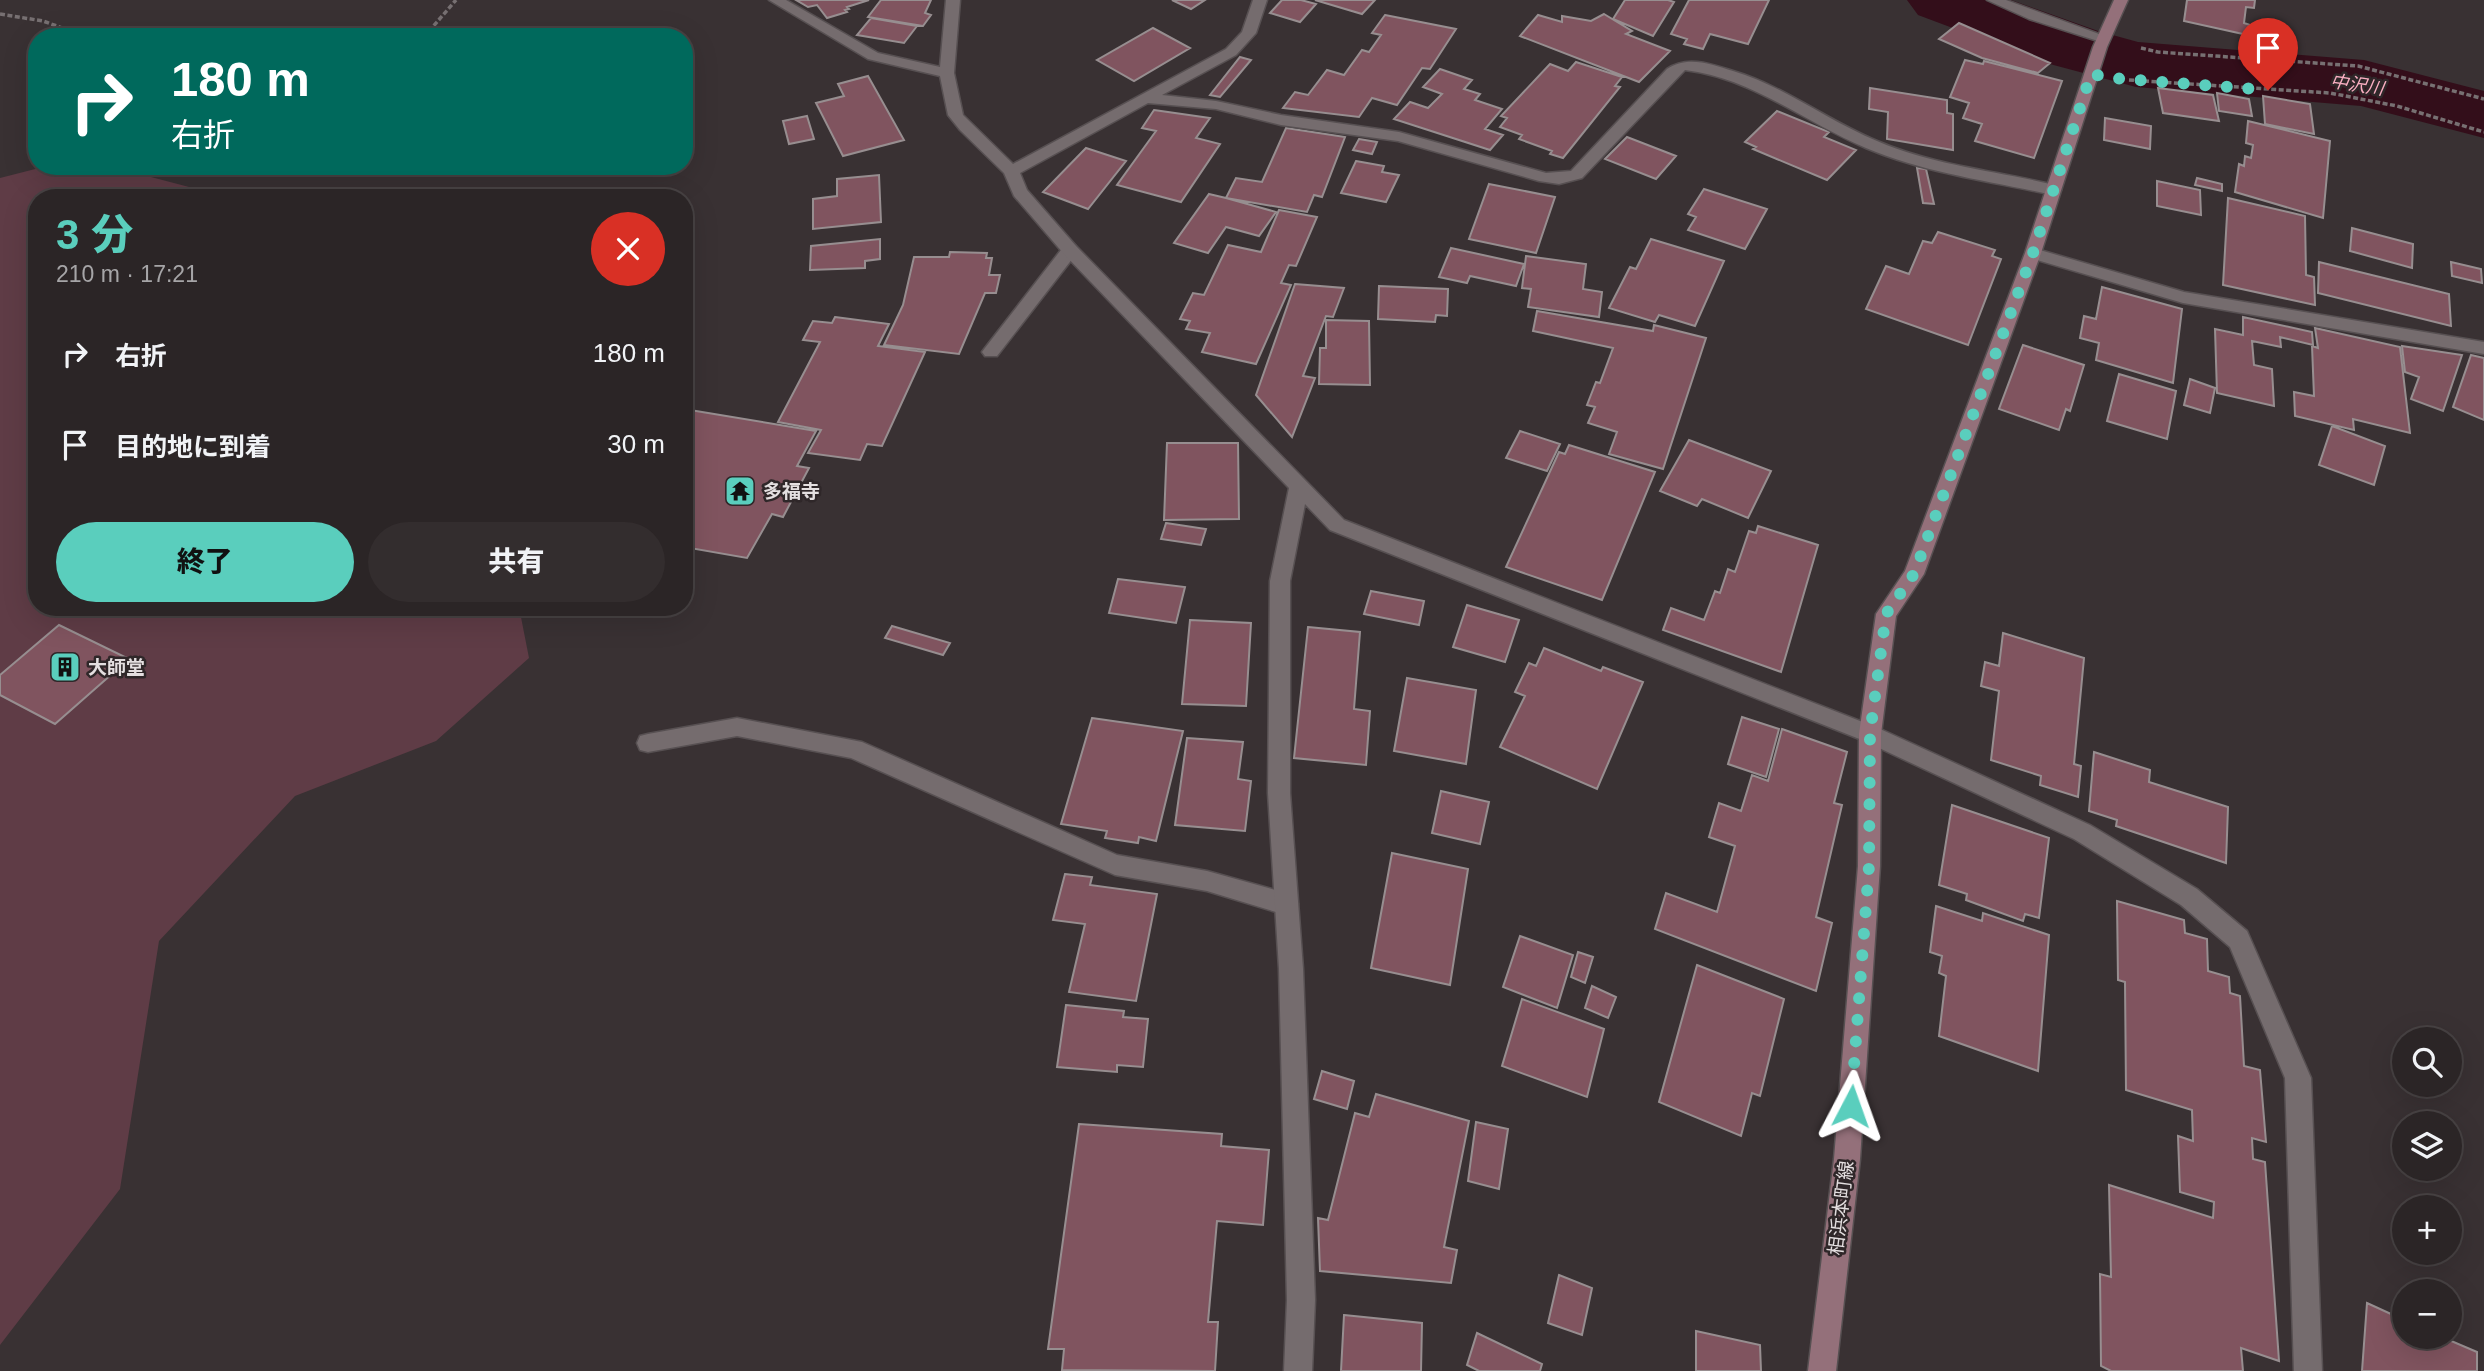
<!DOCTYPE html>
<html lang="ja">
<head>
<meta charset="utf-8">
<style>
	:root { --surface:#2b2526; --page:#332d2e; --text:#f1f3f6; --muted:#a6a5a7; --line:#474243; --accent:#5acebd }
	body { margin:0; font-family:Arial,"Noto Sans JP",sans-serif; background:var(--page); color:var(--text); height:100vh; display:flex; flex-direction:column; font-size:26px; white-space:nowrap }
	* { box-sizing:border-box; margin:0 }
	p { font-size:23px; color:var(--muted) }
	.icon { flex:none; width:38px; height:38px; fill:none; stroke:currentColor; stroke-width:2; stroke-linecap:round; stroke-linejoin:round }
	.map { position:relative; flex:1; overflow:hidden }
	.sheet { position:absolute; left:28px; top:189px; width:665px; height:427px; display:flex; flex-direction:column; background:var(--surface); border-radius:28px; box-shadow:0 7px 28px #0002,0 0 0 2px var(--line) }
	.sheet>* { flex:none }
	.hud { position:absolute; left:28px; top:28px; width:665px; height:147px; border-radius:28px; box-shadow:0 7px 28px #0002,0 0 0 2px var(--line); background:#00695c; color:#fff; overflow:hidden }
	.buttons { position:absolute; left:2392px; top:1027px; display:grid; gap:14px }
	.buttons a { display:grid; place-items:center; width:70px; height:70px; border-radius:50%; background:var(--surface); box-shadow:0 7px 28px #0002,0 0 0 2px var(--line); font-size:35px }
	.pin { position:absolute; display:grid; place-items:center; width:60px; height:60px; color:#fff; margin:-72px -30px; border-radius:50% 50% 50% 0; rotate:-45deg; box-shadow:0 0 7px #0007 }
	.pin .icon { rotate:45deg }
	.me { position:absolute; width:77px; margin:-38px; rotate:4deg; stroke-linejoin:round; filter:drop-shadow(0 0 5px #0008) }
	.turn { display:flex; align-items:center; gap:24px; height:147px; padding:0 28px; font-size:32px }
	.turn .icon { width:91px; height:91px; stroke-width:2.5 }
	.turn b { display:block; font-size:49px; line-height:60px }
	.round { display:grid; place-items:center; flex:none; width:74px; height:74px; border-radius:37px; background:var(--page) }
	.overview { display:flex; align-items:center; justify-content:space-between; height:119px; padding:0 28px }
	h1 { font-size:42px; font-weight:800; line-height:52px; color:var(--accent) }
	.button { display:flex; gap:14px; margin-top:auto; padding:14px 28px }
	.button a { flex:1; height:80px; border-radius:42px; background:var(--accent); color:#111; font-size:28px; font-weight:800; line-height:80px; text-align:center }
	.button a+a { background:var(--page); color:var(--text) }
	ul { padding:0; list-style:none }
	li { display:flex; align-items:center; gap:21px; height:91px; padding:0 28px }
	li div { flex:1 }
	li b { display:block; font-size:26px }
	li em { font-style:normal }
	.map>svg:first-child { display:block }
	.green { fill:#5f3c46 }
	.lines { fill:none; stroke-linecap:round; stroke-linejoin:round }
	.river { fill:#330e1a; fill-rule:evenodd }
	.building { fill:#80545f; stroke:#978e90; stroke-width:2 }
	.lane-casing { stroke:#575052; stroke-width:3 }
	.street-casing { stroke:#575052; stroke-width:3 }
	.secondary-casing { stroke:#575052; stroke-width:3 }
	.path { stroke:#777072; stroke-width:3.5; stroke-dasharray:5 2.5; stroke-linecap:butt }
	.lane { fill:#756c6e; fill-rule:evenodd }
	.street { fill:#756c6e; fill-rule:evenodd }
	.secondary { fill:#94707a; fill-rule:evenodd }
	.route { stroke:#5acebd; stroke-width:12; stroke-dasharray:0 21.6 }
	.labels { text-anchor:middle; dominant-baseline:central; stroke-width:5; stroke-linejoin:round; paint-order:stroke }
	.far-water-label { font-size:18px; font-style:italic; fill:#faafc2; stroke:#2f2729 }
	.poi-label { font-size:19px; font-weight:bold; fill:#e4dfe0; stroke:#2f2729; text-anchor:start }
	.street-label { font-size:19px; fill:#e4dfe0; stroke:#2f2729 }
</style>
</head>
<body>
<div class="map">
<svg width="2484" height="1371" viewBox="0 0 2484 1371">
	<rect width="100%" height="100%" fill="#393133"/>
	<path class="green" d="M47,166H109L231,198H37V607H519L529,658L436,741L295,796L159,941L120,1189L0,1345V178Z"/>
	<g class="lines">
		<path class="river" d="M1907,0H2011L2098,31L2138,42L2364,60L2484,91V138L2361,106L2136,87L2046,63L1918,15Z"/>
	</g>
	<path class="building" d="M796,0H869L847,7L849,9L845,10L847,12L827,18L817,5L808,7Z
		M881,0H931L925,13L931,15L923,26L868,17Z
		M1172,0H1205L1191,9Z
		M1282,0H1301L1316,4L1300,22L1270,13Z
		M1315,0H1375L1362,14Z
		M1625,0H1668L1674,2L1653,36L1613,19Z
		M1689,0H1769L1748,44L1710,34L1703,49L1684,44L1687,39L1671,34Z
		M2187,0H2255L2254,8L2246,7L2244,23L2253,26L2252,36L2184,21Z
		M1604,14L1632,31L1626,34L1670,51L1639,82L1520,36L1538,15L1562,22V16L1591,21Z
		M1385,15L1456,29L1430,69L1422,68L1397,105L1372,98L1359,117L1283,108L1295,92L1308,95L1327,70L1344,75L1362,50L1369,52L1381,35L1372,33Z
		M871,18L917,26L904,43L857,35Z
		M1959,23L2050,63L2038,73L1982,58L1939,39Z
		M1153,28L1190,48L1134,81L1097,60Z
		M1240,57L1251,60L1220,97L1210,95Z
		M1965,60L1983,64L1984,61L2062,81L2034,158L1975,141L1982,124L1963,118L1969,103L1950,97Z
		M1576,62L1622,77L1615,86L1620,87L1563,158L1550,154L1552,151L1519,139L1522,135L1500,127L1507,118L1501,116L1550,64L1568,71Z
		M1440,69L1472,80L1464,89L1480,94L1475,100L1502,109L1485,129L1503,135L1490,150L1394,119L1410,102L1428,108L1442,94L1423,87Z
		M868,76L904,140L843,156L816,103L844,96L838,84Z
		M1870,88L1947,100V113L1953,114V150L1887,139L1888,112L1869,109Z
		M2158,88L2213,95L2219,121L2163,113Z
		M2217,93L2249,99L2252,116L2219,111Z
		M2263,96L2310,104L2314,134L2265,124Z
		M1154,110L1210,118L1196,138L1220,144L1181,202L1117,185L1156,131L1142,128Z
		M1777,111L1829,132L1824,137L1856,150L1827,180L1753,149L1756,147L1745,142Z
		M807,116L814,139L789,144L783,121Z
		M2105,118L2151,126L2150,149L2104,140Z
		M2248,121L2330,141L2323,218L2235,192L2239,164L2244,166L2245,156L2251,158L2253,145L2246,143Z
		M1286,128L1345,137L1322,197L1314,195L1307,212L1226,198L1236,178L1262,182Z
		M1627,137L1676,156L1656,179L1605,159Z
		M1359,139L1377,142L1372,154L1353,150Z
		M1086,148L1126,161L1088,209L1043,192Z
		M1356,161L1384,166L1382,172L1399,175L1386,202L1341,193Z
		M1917,168L1926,169L1934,204L1923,203Z
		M879,175L881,222L813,229V199L837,196V179Z
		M2197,178L2222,184V191L2195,185Z
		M2157,181L2200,190L2201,215L2157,206Z
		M1489,184L1555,197L1536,253L1469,239Z
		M1704,189L1767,209L1745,249L1688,230L1696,217L1688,214Z
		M1209,194L1226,198L1276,212L1259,236L1226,227L1208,253L1174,243Z
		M2228,198L2305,216L2306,275L2314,277L2315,305L2223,285Z
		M1279,210L1317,217L1296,266L1289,265L1281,283L1291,285L1256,364L1202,352L1210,333L1186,329L1190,321L1180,319L1193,293L1204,295L1228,245L1261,252Z
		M2352,228L2413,244L2412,268L2350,251Z
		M1938,232L1995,250L1992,256L2001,259L1968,345L1866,309L1886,266L1909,274L1923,241L1932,243Z
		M880,239V259L865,261V268L810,270L811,246Z
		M1651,239L1724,261L1695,326L1659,315L1655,322L1609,308L1630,267L1636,269Z
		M1451,248L1524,264L1516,286L1470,276L1467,283L1439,277Z
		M950,252L987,253L986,258H992L989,275H1000L996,293H985L959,354L884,345L903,305L914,257H949Z
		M1526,256L1586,264L1583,289L1602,292L1599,317L1528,307L1531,289L1522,288Z
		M2319,262L2449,294L2451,326L2318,293Z
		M2451,262L2481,269L2482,283L2452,276Z
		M1295,284L1344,288L1333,317L1326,316L1303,376L1315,378L1292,437L1256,395Z
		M1379,286L1448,289L1447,316L1436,315L1435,322L1378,319Z
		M2102,287L2182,309L2173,383L2096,360L2099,343L2080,338L2084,316L2096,319Z
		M1537,311L1653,331L1654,325L1706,338L1663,469L1609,454L1617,432L1588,423L1595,407L1587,405L1596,382L1600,383L1613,348L1533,331Z
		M835,317L889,324L878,346L925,352L882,446L867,444L860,460L808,453L821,430L778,422L820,342L803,340L813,321L832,323Z
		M2243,317L2312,332L2313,345L2280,337L2281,347L2252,341L2254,365L2272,369L2274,406L2217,393L2215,329L2243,335Z
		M1326,320L1369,321L1370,385L1319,384L1320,348H1326Z
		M2315,328L2400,347L2410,433L2353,419L2354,430L2295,416L2294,392L2314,396L2312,346L2318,348Z
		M2023,345L2084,365L2070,411L2066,409L2059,430L1999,409Z
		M2402,346L2462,355L2443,411L2411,399L2419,377L2405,372Z
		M2471,355L2484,358V420L2453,407Z
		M2119,374L2176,391L2167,439L2107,421Z
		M2190,379L2215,388L2210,413L2184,405Z
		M684,409L816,431L797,466L809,468L783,517L772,514L747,558L684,547Z
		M2332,426L2385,446L2374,485L2319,465Z
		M1520,431L1560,444L1547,471L1506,458Z
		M1689,440L1771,471L1748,518L1702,499L1697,506L1660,491Z
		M1167,443H1238L1239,519L1164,520Z
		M1569,445L1655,472L1602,600L1506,567L1559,452L1565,454Z
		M1166,523L1206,529L1201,545L1161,539Z
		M1758,526L1818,545L1781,672L1663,630L1671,608L1704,620L1715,591L1720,593L1728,569L1735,572L1749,531L1756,533Z
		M1118,579L1185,587L1176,623L1109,613Z
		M1371,591L1424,601L1419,625L1364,614Z
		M1467,605L1519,620L1505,662L1453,647Z
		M1190,620L1251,623L1246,706L1182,704Z
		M59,625L129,659L55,724L0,695V675Z
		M892,626L950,643L943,655L885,638Z
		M1308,627L1360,632L1354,709L1370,711L1366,765L1294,758Z
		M2003,633L2084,658L2074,764L2081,766L2078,797L2040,785L2041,776L1991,760L1999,691L1981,686L1985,662L1999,666Z
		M1544,648L1601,671L1603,667L1643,682L1597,789L1500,747L1525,696L1515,692L1529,663L1536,666Z
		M1407,678L1476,690L1466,764L1394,751Z
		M1742,717L1779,729L1766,777L1728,764Z
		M1092,718L1183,731L1156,841L1139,837L1138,843L1105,838L1107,831L1061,824Z
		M1782,729L1847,752L1834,803L1842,805L1816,917L1832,923L1816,991L1655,929L1666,893L1717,912L1735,846L1709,837L1719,803L1741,811L1752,775L1768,781Z
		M1187,738L1243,742L1238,779L1251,781L1245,831L1175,825Z
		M2094,752L2150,770L2149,782L2228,807L2226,863L2116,826L2117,820L2089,811Z
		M1441,791L1489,802L1480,844L1432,833Z
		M1952,805L2049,838L2039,918L2025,914L2023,921L1966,900L1967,894L1939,885Z
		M1392,853L1468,869L1450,985L1371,968Z
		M1065,874L1092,877L1090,885L1157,894L1136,1001L1069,992L1085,924L1053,920Z
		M2117,901L2184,920L2185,933L2207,939L2208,971L2229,977L2230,993L2240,996L2244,1066L2260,1070L2266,1142L2252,1138L2253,1159L2265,1162L2279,1361L2241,1348L2243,1371H2111L2101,1366L2100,1274L2111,1277L2109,1185L2213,1218L2214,1202L2180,1192L2178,1136L2193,1141L2192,1110L2126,1090L2125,982L2118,980Z
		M1936,906L1982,921L1983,913L2049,935L2038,1071L1939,1036L1946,976L1939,973L1942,956L1930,952Z
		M1520,936L1573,955L1557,1008L1503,987Z
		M1578,952L1593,957L1585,983L1571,977Z
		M1697,965L1784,999L1760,1096L1752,1093L1741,1136L1659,1102Z
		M1592,986L1616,997L1608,1018L1585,1008Z
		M1522,999L1604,1029L1587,1097L1502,1066Z
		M1066,1005L1124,1011L1123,1017L1148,1019L1143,1067L1117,1065V1072L1057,1067Z
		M1322,1071L1354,1081L1347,1109L1314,1099Z
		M1376,1094L1469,1121L1444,1247L1457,1250L1451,1283L1320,1271L1318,1218L1328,1220L1355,1113L1369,1117Z
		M1476,1122L1508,1129L1499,1189L1468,1181Z
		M1079,1124L1222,1134L1221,1146L1269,1150L1263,1225L1217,1221L1208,1322H1218L1215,1371L1062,1370L1064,1349H1048Z
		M1559,1275L1592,1288L1582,1335L1548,1323Z
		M2367,1303L2404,1320V1337H2442L2477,1352V1371H2362Z
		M1344,1315L1422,1323L1421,1371H1341Z
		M1696,1331L1760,1345L1761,1371H1696Z
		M1477,1333L1542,1364L1540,1371H1479L1467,1365Z"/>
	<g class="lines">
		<g class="lane-casing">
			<path id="lane" d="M1070,245L1076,246V254L997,356H985L982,352L985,348L1064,246Z
				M737,718L862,742L1117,855L1207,871L1286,893L1294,896L1298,904L1294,912L1286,915L1207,891L1115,875L851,758L737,736L648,752L640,750L637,743L640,736L648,734Z"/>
		</g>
		<g class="street-casing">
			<path id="street" d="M769,0H786L878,53L940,67L946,0H960L954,73L963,115L1013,164L1226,49L1242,32L1253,0H1267L1256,33L1236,55L1162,95L1216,101L1281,115L1399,132L1546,173L1571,171L1667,69C1687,55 1711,64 1733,71C1784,86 1828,121 1877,141C1935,166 1998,171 2059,186L2061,190L2053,195C1990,181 1925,173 1866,148C1805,122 1752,78 1685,70L1582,178L1559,184L1539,181L1398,141L1281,125L1216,109L1148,103L1020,173L1027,190L1076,246L1344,520L1878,728L2090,825L2197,889L2247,931L2311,1078L2322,1371H2294L2285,1078L2230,947L2181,905L2074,839L1862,740L1330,530L1305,504L1290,581V793L1303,969L1315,1300L1312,1371H1284L1287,1300L1279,969L1268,793L1270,581L1289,488L1064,254L1014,196L1004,173L960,130L948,115L940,76L868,59Z
				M1987,0H2006L2110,38L2098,41L2029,19Z
				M2033,248L2184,292L2484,342V354L2183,303L2027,257V249Z"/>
		</g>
		<g class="secondary-casing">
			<path id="secondary" d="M2114,0H2128L2107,47L2041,253L1924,574L1896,616L1881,734L1880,866L1860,1159L1836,1371H1808L1834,1159L1858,866L1859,734L1876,614L1905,571L2025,253L2093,47Z"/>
		</g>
		<path class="path" d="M0,14L43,21L87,37
			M424,37L456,0
			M2141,48L2158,52L2358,66L2484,99
			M2129,80L2330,93L2397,106L2484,132
			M229,166L306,174L383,166"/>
		<use href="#lane" class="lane"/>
		<use href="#street" class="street"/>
		<use href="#secondary" class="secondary"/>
	</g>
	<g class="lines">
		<path class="route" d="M1851,1106L1869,866L1870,734L1886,614L1914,574L2033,253L2091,74L2111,78L2268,90"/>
	</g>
	<defs>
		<g id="temple-square" transform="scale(1.575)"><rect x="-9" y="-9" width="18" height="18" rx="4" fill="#5acebd" stroke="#2f2729"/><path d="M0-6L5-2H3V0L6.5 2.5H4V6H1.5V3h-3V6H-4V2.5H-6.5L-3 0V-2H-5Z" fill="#111"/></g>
		<g id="building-square" transform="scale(1.575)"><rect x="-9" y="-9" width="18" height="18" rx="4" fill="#5acebd" stroke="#2f2729"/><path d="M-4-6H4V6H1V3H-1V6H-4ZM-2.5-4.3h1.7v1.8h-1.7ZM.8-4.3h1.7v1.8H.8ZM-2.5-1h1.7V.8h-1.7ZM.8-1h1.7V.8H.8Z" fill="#111"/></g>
	</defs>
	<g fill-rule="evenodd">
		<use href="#temple-square" x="740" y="491"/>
		<use href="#building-square" x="65" y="667"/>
	</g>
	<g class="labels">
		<g class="far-water-label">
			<text transform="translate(2357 85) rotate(9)">中沢川</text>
		</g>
		<g class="poi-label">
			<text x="763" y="491">多福寺</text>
			<text x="88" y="667">大師堂</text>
		</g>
		<g class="street-label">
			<text transform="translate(1841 1208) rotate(-83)">相浜本町線</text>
		</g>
	</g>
</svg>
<div class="buttons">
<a><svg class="icon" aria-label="search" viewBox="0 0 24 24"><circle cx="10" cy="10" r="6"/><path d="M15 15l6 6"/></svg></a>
<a><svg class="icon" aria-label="layers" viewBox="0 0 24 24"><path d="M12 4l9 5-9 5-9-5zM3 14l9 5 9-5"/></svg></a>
<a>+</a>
<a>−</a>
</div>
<div class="pin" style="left:2268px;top:90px;background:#d93025"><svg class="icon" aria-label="arrive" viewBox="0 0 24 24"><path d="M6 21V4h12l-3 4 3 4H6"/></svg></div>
<svg class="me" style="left:1851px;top:1106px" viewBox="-20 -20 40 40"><path d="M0-17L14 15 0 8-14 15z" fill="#5acebd" stroke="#fff" stroke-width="4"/></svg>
<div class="hud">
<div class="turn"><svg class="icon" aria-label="right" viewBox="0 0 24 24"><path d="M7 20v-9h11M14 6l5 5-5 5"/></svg><div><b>180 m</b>右折</div></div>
</div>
<section class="sheet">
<div class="overview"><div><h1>3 分</h1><p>210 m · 17:21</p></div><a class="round" style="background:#d93025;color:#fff"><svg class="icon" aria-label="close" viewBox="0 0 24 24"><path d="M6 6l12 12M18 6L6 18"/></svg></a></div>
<ul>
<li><svg class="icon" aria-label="right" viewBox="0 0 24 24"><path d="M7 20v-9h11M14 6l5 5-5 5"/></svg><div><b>右折</b></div><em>180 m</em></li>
<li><svg class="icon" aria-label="arrive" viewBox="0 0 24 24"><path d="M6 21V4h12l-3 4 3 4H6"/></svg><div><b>目的地に到着</b></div><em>30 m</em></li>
</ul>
<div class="button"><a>終了</a><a>共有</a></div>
</section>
</div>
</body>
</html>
